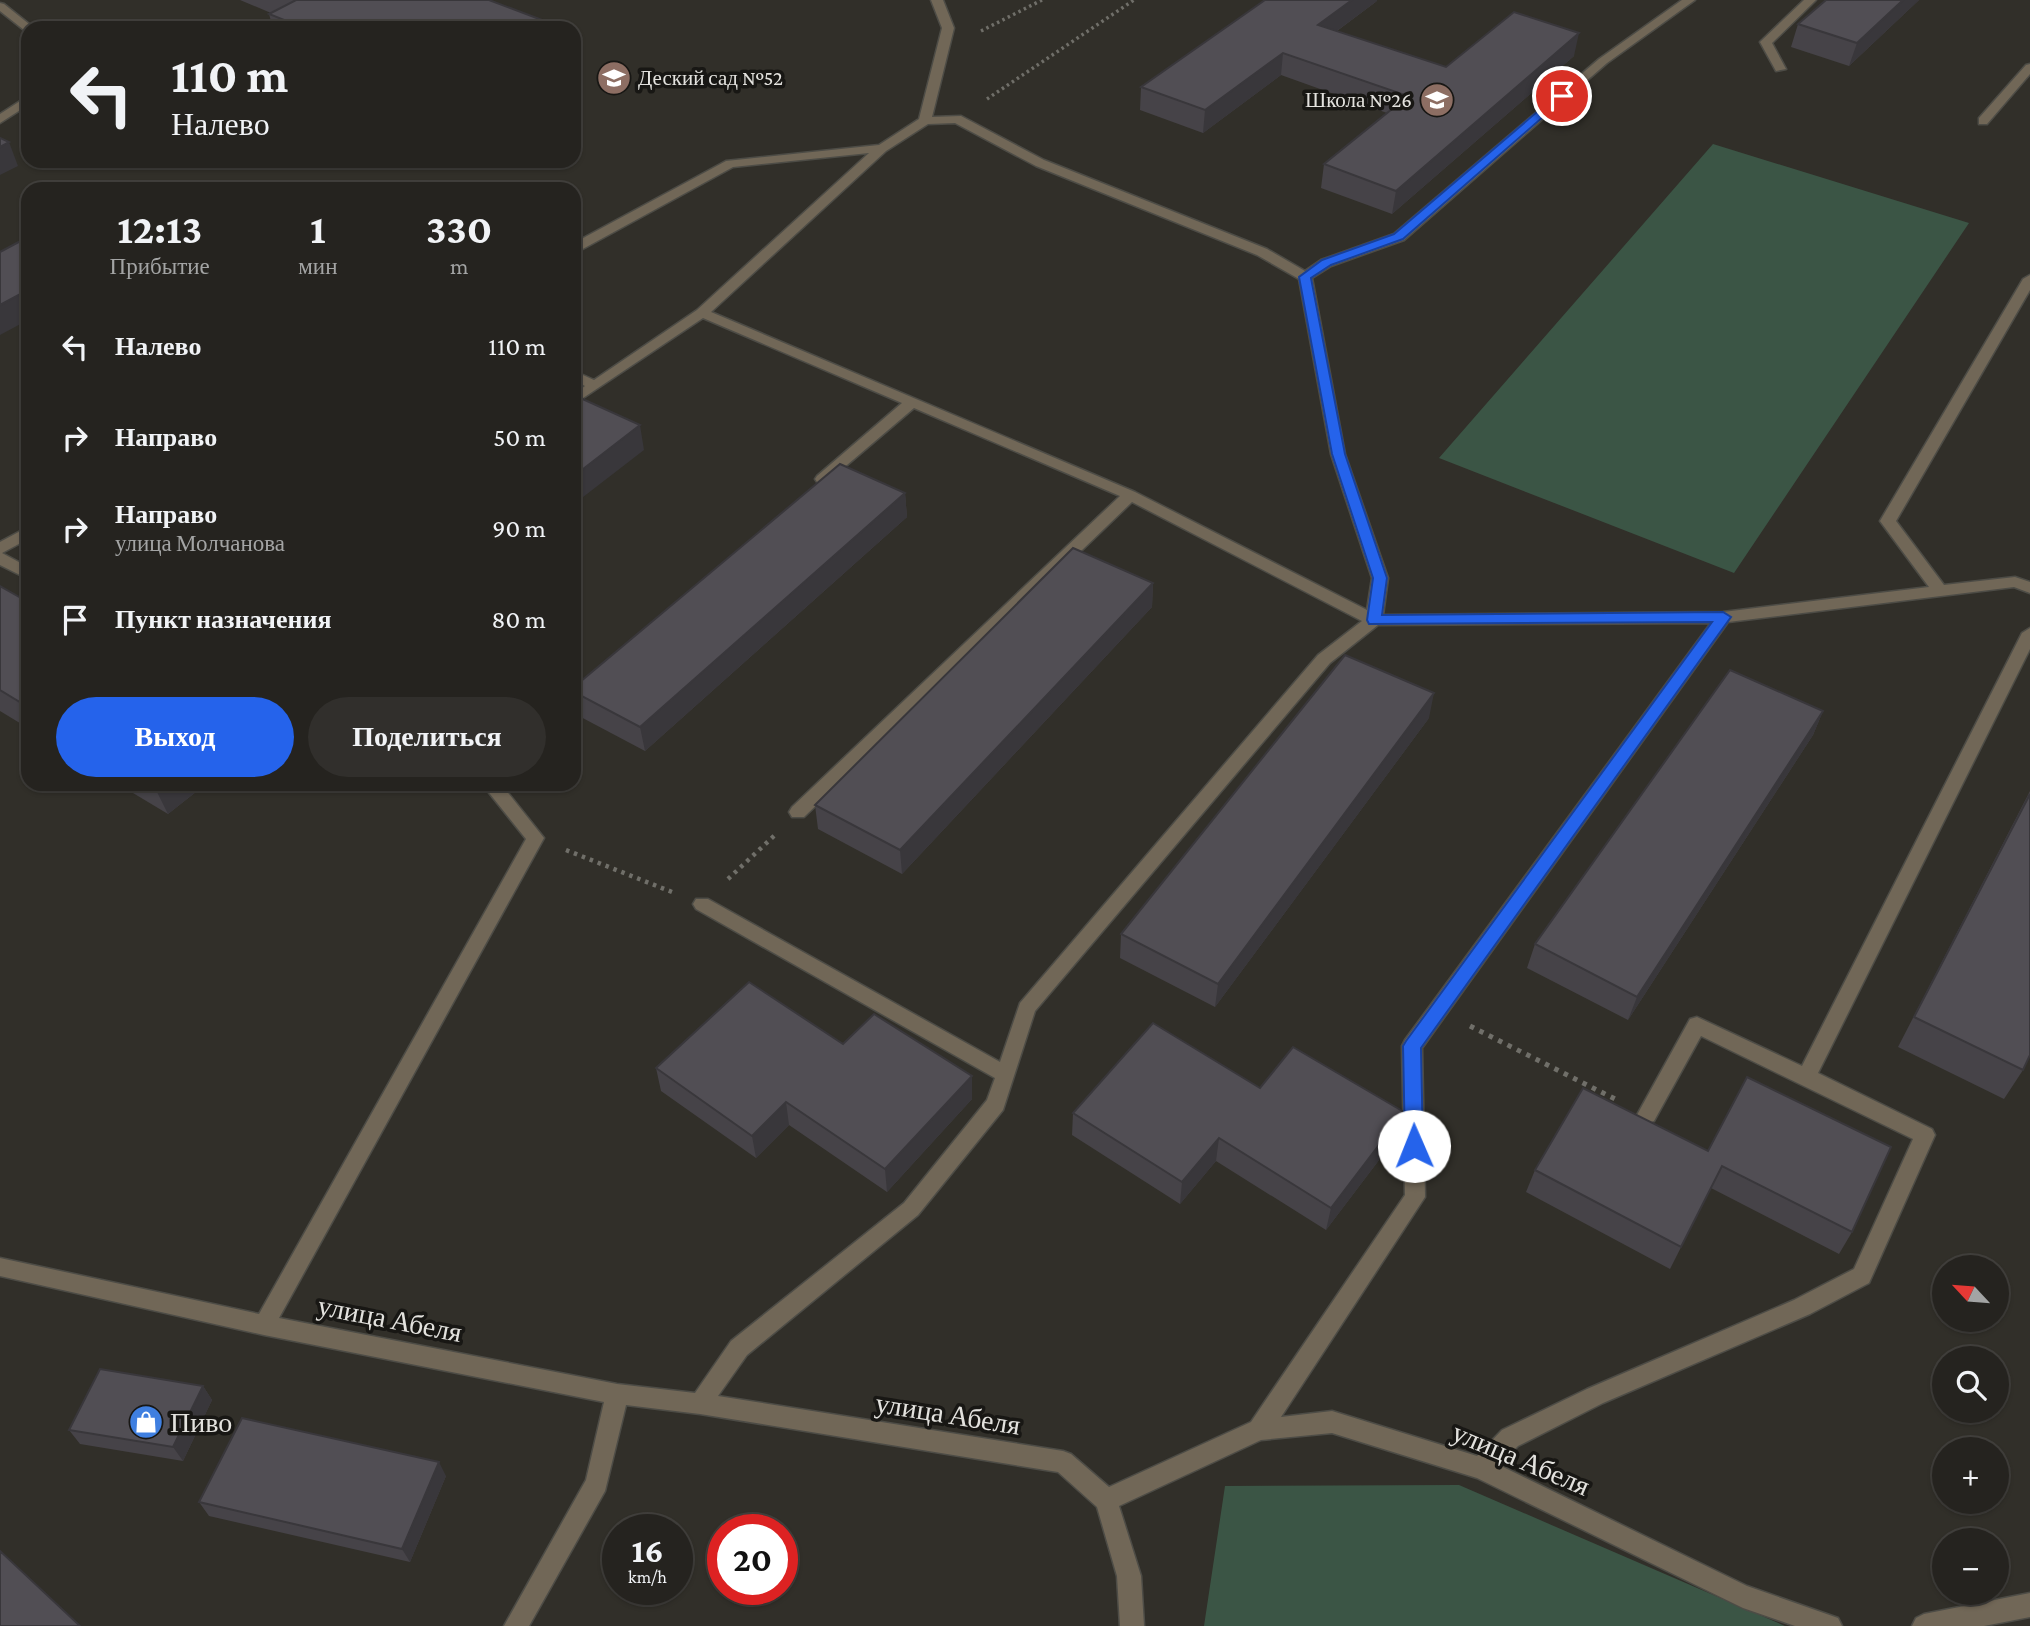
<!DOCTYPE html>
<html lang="ru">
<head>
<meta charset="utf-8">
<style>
	:root { --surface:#25231f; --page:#312f2c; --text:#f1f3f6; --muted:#a3a4a4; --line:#42403d; --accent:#2563eb }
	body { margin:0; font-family:"Crimson Pro",serif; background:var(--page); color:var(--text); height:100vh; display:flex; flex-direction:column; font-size:26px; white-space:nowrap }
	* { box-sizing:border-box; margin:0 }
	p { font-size:23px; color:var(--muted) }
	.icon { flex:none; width:38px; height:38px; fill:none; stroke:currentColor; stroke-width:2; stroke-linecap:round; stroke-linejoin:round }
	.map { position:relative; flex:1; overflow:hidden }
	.panel { position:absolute; left:21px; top:182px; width:560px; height:609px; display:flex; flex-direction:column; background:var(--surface); border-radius:21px; box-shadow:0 2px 5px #0004,0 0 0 2px var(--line) }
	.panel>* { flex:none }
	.guide { position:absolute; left:21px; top:21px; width:560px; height:147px; border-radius:21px; box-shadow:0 2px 5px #0004,0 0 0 2px var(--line); background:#25231f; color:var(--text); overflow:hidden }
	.needle { width:46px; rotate:296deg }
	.fabs { position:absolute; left:1932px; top:1255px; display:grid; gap:14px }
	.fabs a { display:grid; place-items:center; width:77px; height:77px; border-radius:50%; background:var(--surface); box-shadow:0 2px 5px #0004,0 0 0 2px var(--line); font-size:35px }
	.speed { position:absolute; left:602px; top:1514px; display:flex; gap:14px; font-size:35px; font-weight:700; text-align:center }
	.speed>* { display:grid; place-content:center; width:91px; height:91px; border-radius:50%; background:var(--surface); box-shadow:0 2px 5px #0004,0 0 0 2px var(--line); line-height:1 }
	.speed small { font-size:18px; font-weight:400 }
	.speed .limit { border:10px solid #d22; background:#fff; color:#111 }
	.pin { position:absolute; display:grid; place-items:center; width:60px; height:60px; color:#fff; margin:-30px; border:4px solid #fff; border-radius:50%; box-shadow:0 2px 7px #0007 }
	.me { position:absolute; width:77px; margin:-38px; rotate:359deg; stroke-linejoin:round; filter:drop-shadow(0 0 5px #0008) }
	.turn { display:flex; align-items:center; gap:24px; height:147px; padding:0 35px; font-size:32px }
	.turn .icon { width:91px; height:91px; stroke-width:2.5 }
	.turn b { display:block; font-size:49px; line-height:60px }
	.eta { display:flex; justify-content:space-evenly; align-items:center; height:119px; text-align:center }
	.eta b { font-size:42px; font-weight:700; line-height:49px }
	.primary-button { display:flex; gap:14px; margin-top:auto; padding:14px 35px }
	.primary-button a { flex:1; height:80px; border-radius:42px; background:var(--accent); color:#fff; font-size:28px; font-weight:700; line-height:80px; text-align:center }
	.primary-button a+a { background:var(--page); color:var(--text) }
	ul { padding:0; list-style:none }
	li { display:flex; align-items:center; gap:21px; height:91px; padding:0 35px }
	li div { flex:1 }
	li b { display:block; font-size:26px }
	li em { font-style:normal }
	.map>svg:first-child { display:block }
	.green { fill:#3b5545 }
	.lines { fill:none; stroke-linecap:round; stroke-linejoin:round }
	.minor-casing { stroke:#4d4c46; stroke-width:3 }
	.path-far2 { stroke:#706f69; stroke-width:3.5; stroke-dasharray:2.5 3.5; stroke-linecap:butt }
	.path-far1 { stroke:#706f69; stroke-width:4.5; stroke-dasharray:3.5 5; stroke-linecap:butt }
	.path { stroke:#706f69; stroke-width:5; stroke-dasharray:4.5 6; stroke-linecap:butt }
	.minor { fill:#716757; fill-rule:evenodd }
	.wall { fill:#464348 }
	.shaded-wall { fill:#39373b }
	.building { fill:#514e54; stroke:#39373b; stroke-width:2 }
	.route { fill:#2563eb; stroke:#184099; stroke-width:2 }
	.labels { text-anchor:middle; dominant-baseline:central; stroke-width:7; stroke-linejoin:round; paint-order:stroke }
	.far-poi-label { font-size:21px; fill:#e3e2de; stroke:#181714; text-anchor:start }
	.near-street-label { font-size:28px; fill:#e3e2de; stroke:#181714 }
	.near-poi-label { font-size:28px; fill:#e3e2de; stroke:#181714; text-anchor:start }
</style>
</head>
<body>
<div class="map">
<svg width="2030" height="1626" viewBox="0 0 2030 1626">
	<rect width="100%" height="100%" fill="#312f29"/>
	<path class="green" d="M1713,144L1969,223L1734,573L1439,458Z
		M1459,1485L1785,1626H1204L1225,1486Z"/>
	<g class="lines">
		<g class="minor-casing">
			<path id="minor" d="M931,0H943L954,28L932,117L961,116L1044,160L1267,249L1305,271L1321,260L1394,234L1599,59L1682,0H1695L1607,63L1404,240L1331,266L1312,278L1345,454L1388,578L1383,615L1723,612L1929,587L1880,521L2023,279L2030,275V290L1896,521L1944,585L2015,577L2030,582V593L2014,587L1728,622L1422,1048L1425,1197L1281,1417L1332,1411L1477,1456L1502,1430L1587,1389L1794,1300L1854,1269L1913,1139L1701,1036L1654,1121L1647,1123L1640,1121L1637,1115L1690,1019L1697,1017L1802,1066L2022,633L2030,628V649L1818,1073L1932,1129L1935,1135L1869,1283L1810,1314L1603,1403L1518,1446L1499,1465L1747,1586L1838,1618L1842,1626H1795L1743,1608L1477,1478L1332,1433L1261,1440L1119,1506L1141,1576L1144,1626H1120L1117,1576L1097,1507L1058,1472L700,1414L626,1405L605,1491L529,1626H504L586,1480L604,1402L264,1335L0,1276V1258L259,1314L526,839L482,784H501L544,838L279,1318L617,1384L695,1393L731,1341L904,1203L987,1100L995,1078L696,909L693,904L696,899H708L1000,1062L1020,1003L1318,655L1362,621L1132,502L804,817H792L789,812L792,807L1120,496L914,408L827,482H817L815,479L817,476L902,403L703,318L574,404V394L585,386L574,380V371L594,380L697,310L869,153L733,167L579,251L574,252V243L726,161L879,145L919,119L942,28ZM955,123L1036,166L1257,255L1299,279L1331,454L1372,578L1367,610L1135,492L711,312L886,151L928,124ZM1711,623L1405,1040L1402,1046L1405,1195L1251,1422L1109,1487L1071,1454L1063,1451L718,1396L747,1355L918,1215L1003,1110L1035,1011L1330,663L1378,625Z
				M1804,0H1816L1772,43L1786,69L1776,71L1760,42Z
				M0,3L4,4L34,28L24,30L0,11Z
				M2030,64V74L1987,124H1979V118L2026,65Z
				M28,96V105L0,123V114Z
				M28,527V539L2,553L28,567V579L0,565V542Z
				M2030,1593V1617L1984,1626H1912L1916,1618L1924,1614Z"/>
		</g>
		<path class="path-far2" d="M981,31L1042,0
			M987,99L1134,0"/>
		<path class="path-far1" d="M566,850L672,892
			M728,879L775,835"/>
		<path class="path" d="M1470,1026L1615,1099"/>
		<use href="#minor" class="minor"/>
	</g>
	<path class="wall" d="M240,0H489L563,28H273L269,14L271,13Z
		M1826,0H1919L1849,66L1791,47L1798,24Z
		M1377,1L1337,31L1446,67L1574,56L1392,214L1321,188L1324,164L1387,113L1281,75L1203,133L1140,110L1141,87Z
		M905,493L907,517L645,751L577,715L574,704V687Z
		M1153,583L1152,607L902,874L818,829L815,805Z
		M0,586L28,602V728L0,711Z
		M1823,711L1813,735L1628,1020L1527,968L1535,944Z
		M1429,718L1215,1007L1120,958L1121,934Z
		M118,784H206L168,814Z
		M2030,791V1055L2023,1070L2004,1099L1898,1047Z
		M843,1044L972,1076V1099L887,1192L789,1125L756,1158L661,1091L656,1068Z
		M1260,1088L1404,1112L1398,1135L1326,1230L1216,1161L1180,1204L1072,1135L1073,1113Z
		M1708,1151L1852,1232L1839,1254L1711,1188L1670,1269L1526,1192L1535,1170Z
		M203,1386L212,1400L183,1461L80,1444L69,1430Z
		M446,1476L410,1562L209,1516L199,1502Z"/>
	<path class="shaded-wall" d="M1352,0H1377V1L1315,47L1318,25Z
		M1903,0H1919L1849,66L1857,43Z
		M1579,33L1574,56L1392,214L1396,191Z
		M1283,53L1281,75L1203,133L1205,110Z
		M9,142L18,166L0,175V147Z
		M28,290V320L0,335V305Z
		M640,425L644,450L574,504V476Z
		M905,493L907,517L645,751L640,727Z
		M1153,583L1152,607L902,874L900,850Z
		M1434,693L1429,718L1215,1007L1218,984Z
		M1823,711L1813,735L1628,1020L1637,997Z
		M153,784H206L168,814Z
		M972,1076V1099L887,1192L885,1169Z
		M786,1102L789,1125L756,1158L752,1136Z
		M1404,1112L1398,1135L1326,1230L1331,1208Z
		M1219,1138L1216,1161L1180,1204L1182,1182Z
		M203,1386L212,1400L183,1461L173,1447Z
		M439,1462L446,1476L410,1562L402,1549Z"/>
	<path class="building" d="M296,0H489L563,28H304L269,14Z
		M1265,0H1352L1318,25L1446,67L1514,12L1579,33L1396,191L1324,164L1408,96L1283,53L1205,110L1141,87Z
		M1826,0H1903L1857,43L1798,24Z
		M0,138L9,142L0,147Z
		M28,237V290L0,305V252Z
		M576,396L640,425L574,476V398Z
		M840,464L905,493L640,727L574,692V687Z
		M1073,548L1153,583L900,850L815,805Z
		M0,586L28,602V707L0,690Z
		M1345,655L1434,693L1218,984L1121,934Z
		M1730,670L1823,711L1637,997L1535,944Z
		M2030,794V1055L2023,1070L1914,1017Z
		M749,982L843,1044L874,1014L972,1076L885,1169L786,1102L752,1136L656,1068Z
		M1153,1023L1260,1088L1293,1047L1404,1112L1331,1208L1219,1138L1182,1182L1073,1113Z
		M1747,1077L1891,1147L1852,1232L1722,1166L1681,1247L1535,1170L1583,1088L1708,1151Z
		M100,1369L203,1386L173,1447L69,1430Z
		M242,1418L439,1462L402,1549L199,1502Z
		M0,1551L80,1626H0Z"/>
	<path class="route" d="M1558,94L1567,96L1403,239L1331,265L1311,278L1345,454L1387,578L1382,615L1723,612L1731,617L1421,1048L1423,1146L1421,1152L1414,1154L1408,1152L1405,1146L1403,1046L1406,1041L1712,622L1369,624L1367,620L1373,578L1332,454L1299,277L1322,260L1394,234Z"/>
	<defs>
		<g id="school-disc" transform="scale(1.75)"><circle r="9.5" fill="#8d6e63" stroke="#181714"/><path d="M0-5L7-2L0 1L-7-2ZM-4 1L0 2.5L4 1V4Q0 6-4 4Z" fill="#fff"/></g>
		<g id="shop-disc" transform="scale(1.75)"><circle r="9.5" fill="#3f7fe0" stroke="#181714"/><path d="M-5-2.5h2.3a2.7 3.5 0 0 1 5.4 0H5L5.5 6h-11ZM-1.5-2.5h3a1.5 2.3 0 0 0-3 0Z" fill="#fff"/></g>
	</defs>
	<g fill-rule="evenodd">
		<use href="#school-disc" x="614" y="78"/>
		<use href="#school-disc" x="1437" y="100"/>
		<use href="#shop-disc" x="146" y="1422"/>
	</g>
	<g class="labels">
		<g class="far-poi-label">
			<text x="638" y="78">Деский сад №52</text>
			<text x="1412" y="100" text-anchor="end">Школа №26</text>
		</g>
		<g class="near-street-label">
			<text transform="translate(390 1319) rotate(11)">улица Абеля</text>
			<text transform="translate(948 1414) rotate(9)">улица Абеля</text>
			<text transform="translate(1521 1459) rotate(23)">улица Абеля</text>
		</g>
		<g class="near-poi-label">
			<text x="170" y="1422">Пиво</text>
		</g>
	</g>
</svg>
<div class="fabs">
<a><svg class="needle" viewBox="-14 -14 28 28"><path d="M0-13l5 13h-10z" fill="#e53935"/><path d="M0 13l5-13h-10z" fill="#a3a4a4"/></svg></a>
<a><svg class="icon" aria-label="search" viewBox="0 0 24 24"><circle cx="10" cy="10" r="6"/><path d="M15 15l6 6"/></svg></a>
<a>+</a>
<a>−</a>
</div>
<div class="speed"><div>16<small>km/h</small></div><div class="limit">20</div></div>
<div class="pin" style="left:1562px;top:96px;background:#d93025"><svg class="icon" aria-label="arrive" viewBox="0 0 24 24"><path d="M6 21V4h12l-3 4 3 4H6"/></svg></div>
<svg class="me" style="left:1414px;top:1146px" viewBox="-20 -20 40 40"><circle r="19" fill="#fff"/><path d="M0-13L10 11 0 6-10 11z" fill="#2563eb"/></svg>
<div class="guide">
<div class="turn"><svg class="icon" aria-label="left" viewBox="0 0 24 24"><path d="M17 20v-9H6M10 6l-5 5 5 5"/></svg><div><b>110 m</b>Налево</div></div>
</div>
<section class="panel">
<div class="eta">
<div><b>12:13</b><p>Прибытие</p></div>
<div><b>1</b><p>мин</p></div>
<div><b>330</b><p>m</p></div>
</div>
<ul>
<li><svg class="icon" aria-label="left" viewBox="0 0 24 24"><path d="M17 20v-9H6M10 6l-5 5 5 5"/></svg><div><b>Налево</b></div><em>110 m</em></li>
<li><svg class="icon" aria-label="right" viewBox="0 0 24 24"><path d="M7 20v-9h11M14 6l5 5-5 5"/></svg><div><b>Направо</b></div><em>50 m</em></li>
<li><svg class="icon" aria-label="right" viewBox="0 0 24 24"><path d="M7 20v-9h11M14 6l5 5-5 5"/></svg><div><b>Направо</b><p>улица Молчанова</p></div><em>90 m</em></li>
<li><svg class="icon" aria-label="arrive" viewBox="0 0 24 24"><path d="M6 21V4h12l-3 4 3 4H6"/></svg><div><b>Пункт назначения</b></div><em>80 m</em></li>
</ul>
<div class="primary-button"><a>Выход</a><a>Поделиться</a></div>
</section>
</div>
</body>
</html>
